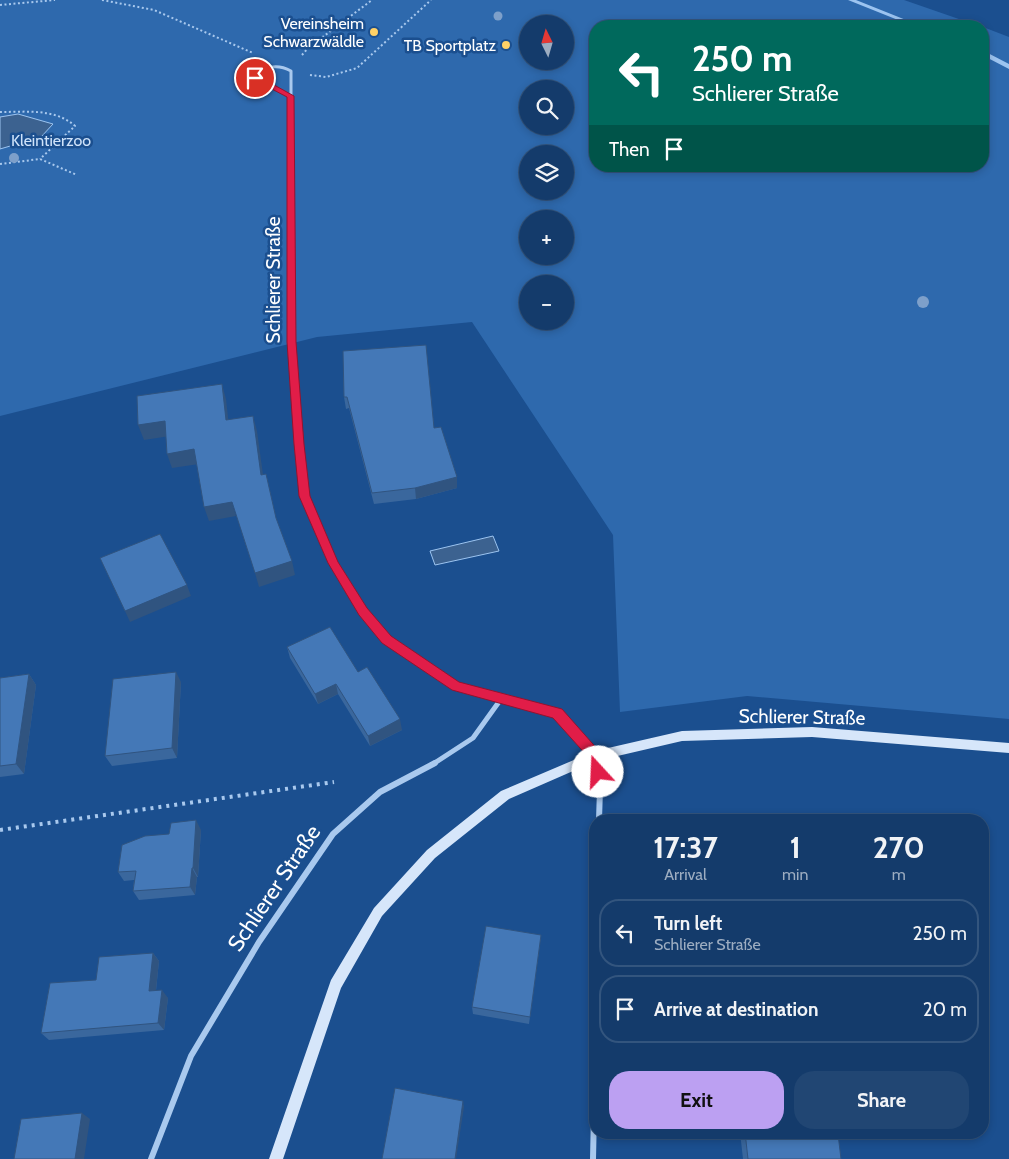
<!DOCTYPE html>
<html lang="en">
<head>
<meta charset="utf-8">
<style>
	:root { --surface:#143b6b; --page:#214673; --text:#f1f3f6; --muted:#9dadc1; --line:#33557e; --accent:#bca0f2 }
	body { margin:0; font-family:Cabin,sans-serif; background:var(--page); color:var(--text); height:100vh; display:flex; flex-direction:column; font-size:19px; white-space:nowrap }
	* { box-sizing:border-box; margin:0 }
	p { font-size:16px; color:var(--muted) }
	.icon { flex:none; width:28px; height:28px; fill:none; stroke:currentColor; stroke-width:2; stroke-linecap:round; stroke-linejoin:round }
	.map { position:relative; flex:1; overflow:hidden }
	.side { position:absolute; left:589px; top:814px; width:400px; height:325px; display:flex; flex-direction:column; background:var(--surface); border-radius:20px; box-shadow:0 2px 8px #0003,0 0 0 1px var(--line) }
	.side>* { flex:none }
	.guide { position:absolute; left:589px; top:20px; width:400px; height:152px; border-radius:20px; box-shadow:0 2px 8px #0003,0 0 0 1px var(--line); background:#00695c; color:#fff; overflow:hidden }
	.needle { width:32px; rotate:355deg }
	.fabs { position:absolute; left:519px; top:15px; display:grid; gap:10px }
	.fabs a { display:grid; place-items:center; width:55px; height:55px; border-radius:50%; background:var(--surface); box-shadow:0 2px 8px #0003,0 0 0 1px var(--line); font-size:25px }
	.pin { position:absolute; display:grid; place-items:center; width:42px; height:42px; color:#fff; margin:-21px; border:2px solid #fff; border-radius:50%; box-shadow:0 1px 5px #0007 }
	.me { position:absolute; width:55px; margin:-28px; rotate:340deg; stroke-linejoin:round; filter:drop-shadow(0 0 4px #0008) }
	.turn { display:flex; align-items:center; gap:18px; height:105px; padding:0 20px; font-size:22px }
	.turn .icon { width:65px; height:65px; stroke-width:2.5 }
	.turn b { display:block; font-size:35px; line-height:42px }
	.then { display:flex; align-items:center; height:48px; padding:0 20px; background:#0003; gap:10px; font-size:19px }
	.eta { display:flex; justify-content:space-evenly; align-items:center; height:85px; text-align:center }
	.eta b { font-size:30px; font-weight:700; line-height:35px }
	.primary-button { display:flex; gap:10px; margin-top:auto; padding:10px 20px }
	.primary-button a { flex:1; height:58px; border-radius:20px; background:var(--accent); color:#111; font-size:20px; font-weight:700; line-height:58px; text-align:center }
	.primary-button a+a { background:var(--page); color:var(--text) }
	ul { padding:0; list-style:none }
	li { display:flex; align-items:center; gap:15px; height:68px; margin:0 10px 8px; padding:0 10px; border:2px solid var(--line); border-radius:20px }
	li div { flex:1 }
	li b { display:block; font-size:19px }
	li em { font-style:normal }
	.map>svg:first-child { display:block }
	.green { fill:#2e69ad; fill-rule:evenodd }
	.water { fill:#3c6290; stroke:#9cc4f0 }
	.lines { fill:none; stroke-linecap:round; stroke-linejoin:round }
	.stream { fill:#9cc4f0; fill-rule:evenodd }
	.path-far1 { stroke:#a9c9ee; stroke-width:2; stroke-dasharray:2 2.5; stroke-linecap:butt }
	.path { stroke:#a9c9ee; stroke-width:4; stroke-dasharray:3 5; stroke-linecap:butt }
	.street-far3 { stroke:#a9c9ee; stroke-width:3 }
	.street-far2 { stroke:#a9c9ee; stroke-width:4 }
	.street-far1 { stroke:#a9c9ee; stroke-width:5 }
	.street { stroke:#a9c9ee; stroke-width:6 }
	.secondary { fill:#d6e6fa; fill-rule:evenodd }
	.tree { fill:#7ea0ca }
	.wall { fill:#3a679d }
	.shaded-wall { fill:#305480 }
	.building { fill:#4478b7; stroke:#305480 }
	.route { fill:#e11d48; stroke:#92132f }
	.poi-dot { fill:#ffd166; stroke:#1b4f8f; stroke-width:2 }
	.labels { text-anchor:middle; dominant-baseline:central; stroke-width:5; stroke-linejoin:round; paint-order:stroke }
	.far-poi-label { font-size:16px; fill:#fff; stroke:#1b4f8f; text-anchor:end }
	.far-park-label { font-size:16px; fill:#cfe3fa; stroke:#1b4f8f }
	.street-label { font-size:19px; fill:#fff; stroke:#1b4f8f }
	.near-street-label { font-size:22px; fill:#fff; stroke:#1b4f8f }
</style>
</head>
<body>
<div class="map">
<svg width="1009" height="1159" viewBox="0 0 1009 1159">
	<rect width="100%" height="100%" fill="#1b4f8f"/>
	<path class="green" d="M0,0H904L979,26H595V166H982L983,27L1009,37V719L747,696L620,712L613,535L472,322L317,337L0,416ZM528,24H565V61H528ZM528,89H565V126H528ZM528,154H565V191H528ZM528,219H565V256H528ZM528,284H565V321H528Z"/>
	<path class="water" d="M18,114L53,124L41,137L0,149V117Z
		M493,536L499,551L435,565L430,551Z"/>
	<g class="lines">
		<path class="stream" d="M848,0H856L921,26H913Z
			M982,50L1009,64V69L982,55Z"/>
		<path class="path-far1" d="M102,0L154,10L253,53
			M0,5L55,0
			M302,55L308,48L372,0
			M310,75L326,77L357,68L431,0
			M0,112C25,112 55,108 75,126L40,159
			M0,164L40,159L77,175"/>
		<path class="path" d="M0,830L334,782"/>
		<path class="street-far3" d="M290,96L255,78L256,74C268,66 278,64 291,71V200"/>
		<path class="street-far2" d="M291,198V343L300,450"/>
		<path class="street-far1" d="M300,449L304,496L333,563L363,612L387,639L456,686L557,713L595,756L596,764
			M433,764L473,738L501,699"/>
		<path class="street" d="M596,763L600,789L599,820
			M151,1159L191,1056L259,942L333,834L380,792L435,763
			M593,1159L595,1067"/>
		<path class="secondary" d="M812,727L1009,743V753L812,737L682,741L596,761L509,799L435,858L382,916L341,988L283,1159H269L331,980L374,908L427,850L501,791L595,751L682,731Z"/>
	</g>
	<g class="tree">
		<circle cx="498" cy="16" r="4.5"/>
		<circle cx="45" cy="142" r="5"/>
		<circle cx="14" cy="158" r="5"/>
		<circle cx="923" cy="302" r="6"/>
	</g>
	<path class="wall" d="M343,351L434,428L457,488L416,499L374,504L349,408L346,409L344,397Z
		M287,647L358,672L402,730L370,746L338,694L318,704L290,658Z
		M29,674L36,685L24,774L0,777V678Z
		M181,682L177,758L112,766L105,756Z
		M201,830L198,877H197L195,895L139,900L133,891L134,880L124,881L118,872L169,834Z
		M541,935L529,1024L473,1014L472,1007Z
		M153,953L159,961L156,991L168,998L164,1030L49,1040L41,1033L96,980Z
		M740,1132H816L841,1159H743Z"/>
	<path class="shaded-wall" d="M222,384L226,399L230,435L226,420Z
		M253,416L257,431L265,489L261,475Z
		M165,421L170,436L144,440L138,425Z
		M194,449L199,464L172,468L167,454Z
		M457,477V488L416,499L415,488Z
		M232,502L236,516L209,521L204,507Z
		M292,561L295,575L259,587L255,573Z
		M187,585L191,596L130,622L125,611Z
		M176,672L181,682L177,758L172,748Z
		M29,674L36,685L24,774L16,764Z
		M336,684L338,694L318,704L315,694Z
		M400,719L402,730L370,746L368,736Z
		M196,820L201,830L198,877L193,868Z
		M192,868L197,877L195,895L190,887Z
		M153,953L159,961L155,999L149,991Z
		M162,990L168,998L164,1030L158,1023Z
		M463,1101L464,1107L456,1159H455Z
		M82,1113L90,1119L84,1159H75Z"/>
	<path class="building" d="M426,345L434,428L441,427L457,477L415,488L372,493L347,397H344L343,351Z
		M222,384L226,420L253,416L261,475L266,474L276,518L292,561L255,573L232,502L204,507L194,449L167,454L165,421L138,425L137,396Z
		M160,534L187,585L125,611L100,558Z
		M330,627L358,672L367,667L400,719L368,736L336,684L315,694L287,647Z
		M176,672L172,748L105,756L113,679Z
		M29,674L16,764L0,766V678Z
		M196,820L193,868H192L190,887L133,891L136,871L118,872L122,845L145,836L169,834L171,823Z
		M486,926L541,935L530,1017L472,1007Z
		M153,953L149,991L162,990L158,1023L41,1033L50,983L96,980L99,957Z
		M395,1088L463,1101L455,1159H382Z
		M82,1113L75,1159H14L21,1119Z
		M745,1132H816V1133L838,1134L841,1159H748Z"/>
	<path class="route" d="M253,76H258L294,96L296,342L304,444L310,496L338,562L367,608L391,636L459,682L562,709L600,752L604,772L602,777L598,778L593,777L589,758L553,718L452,690L382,643L359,615L328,563L299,496L294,444L287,342V97L253,79Z"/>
	<g class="poi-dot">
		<circle cx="374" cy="32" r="5"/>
		<circle cx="506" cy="45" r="5"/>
	</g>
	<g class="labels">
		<g class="far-poi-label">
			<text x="364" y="23">Vereinsheim<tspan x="364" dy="18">Schwarzwäldle</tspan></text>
			<text x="496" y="45">TB Sportplatz</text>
		</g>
		<g class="far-park-label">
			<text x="51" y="140">Kleintierzoo</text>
		</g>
		<g class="street-label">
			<text transform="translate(273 280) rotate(-90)">Schlierer Straße</text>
			<text transform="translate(802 717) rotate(1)">Schlierer Straße</text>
		</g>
		<g class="near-street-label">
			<text transform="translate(274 888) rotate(-56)">Schlierer Straße</text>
		</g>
	</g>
</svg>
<div class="fabs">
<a><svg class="needle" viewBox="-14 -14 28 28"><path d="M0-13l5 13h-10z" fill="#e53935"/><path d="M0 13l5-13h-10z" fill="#9dadc1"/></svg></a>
<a><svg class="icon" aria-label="search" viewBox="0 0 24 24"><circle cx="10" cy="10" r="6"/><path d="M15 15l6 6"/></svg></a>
<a><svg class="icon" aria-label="layers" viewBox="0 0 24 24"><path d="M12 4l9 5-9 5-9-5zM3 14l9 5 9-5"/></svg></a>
<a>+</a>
<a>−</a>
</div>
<div class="pin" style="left:255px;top:78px;background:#d93025"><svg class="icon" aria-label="arrive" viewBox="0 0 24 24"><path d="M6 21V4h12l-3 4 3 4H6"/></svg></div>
<svg class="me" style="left:598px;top:772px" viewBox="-20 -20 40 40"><circle r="19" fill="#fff"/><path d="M0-13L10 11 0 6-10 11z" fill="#e11d48"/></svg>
<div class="guide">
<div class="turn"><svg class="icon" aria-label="left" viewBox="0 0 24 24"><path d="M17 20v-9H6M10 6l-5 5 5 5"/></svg><div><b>250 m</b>Schlierer Straße</div></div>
<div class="then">Then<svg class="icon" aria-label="arrive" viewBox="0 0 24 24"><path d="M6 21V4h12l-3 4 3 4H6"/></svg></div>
</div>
<section class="side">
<div class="eta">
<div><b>17:37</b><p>Arrival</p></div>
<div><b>1</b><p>min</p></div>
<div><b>270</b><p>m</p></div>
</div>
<ul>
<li><svg class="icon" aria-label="left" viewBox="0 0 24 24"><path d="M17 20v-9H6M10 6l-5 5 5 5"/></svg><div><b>Turn left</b><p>Schlierer Straße</p></div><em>250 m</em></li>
<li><svg class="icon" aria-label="arrive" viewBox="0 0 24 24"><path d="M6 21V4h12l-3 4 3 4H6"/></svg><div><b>Arrive at destination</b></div><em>20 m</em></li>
</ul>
<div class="primary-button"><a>Exit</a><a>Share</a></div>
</section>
</div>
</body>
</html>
